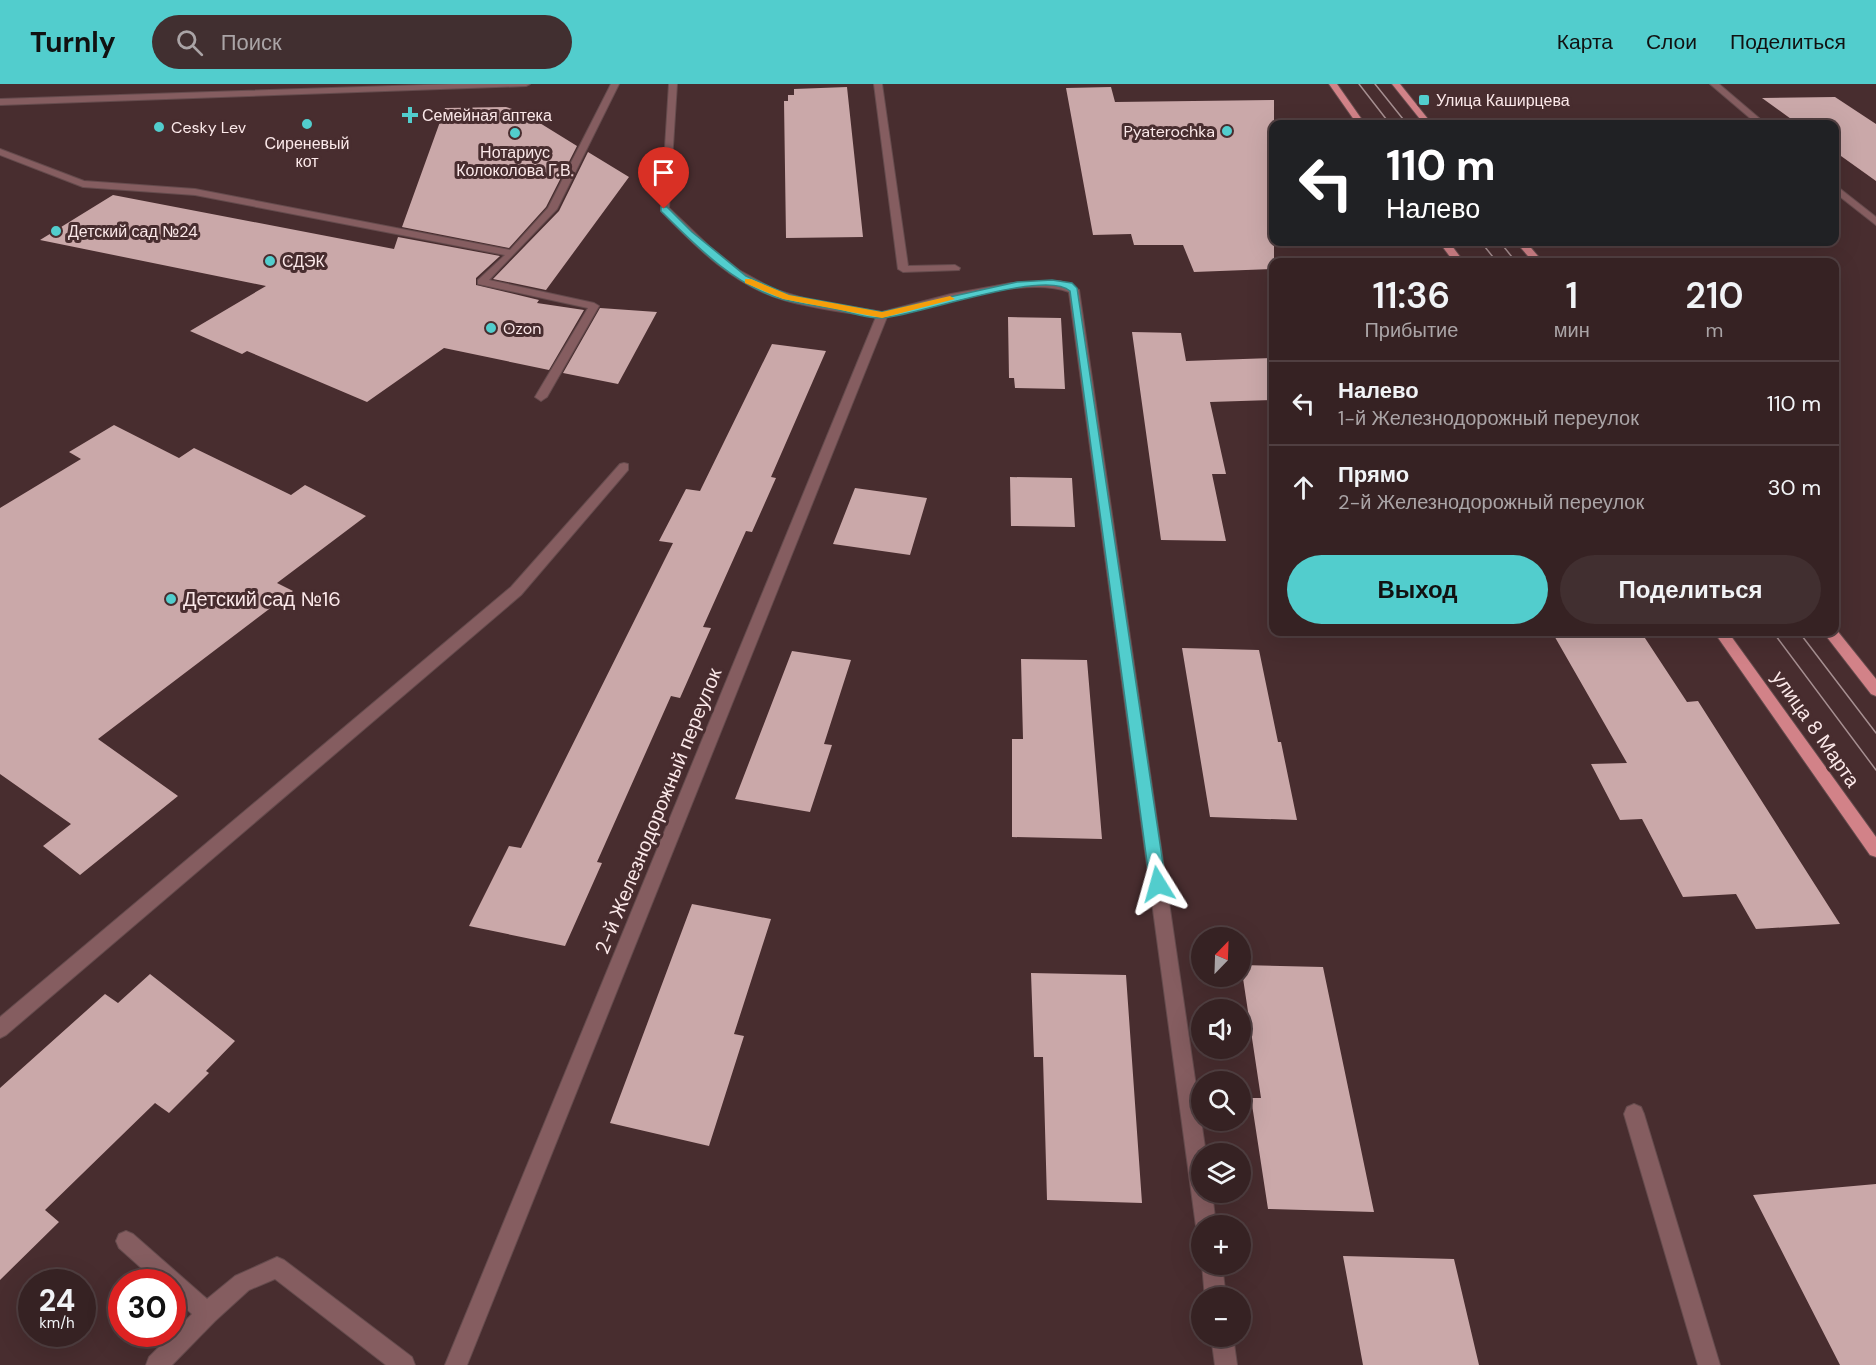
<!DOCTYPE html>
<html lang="ru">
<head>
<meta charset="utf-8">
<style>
	:root { --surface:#362223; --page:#412f30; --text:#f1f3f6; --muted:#aaa4a6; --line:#503f41; --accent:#52cdcd }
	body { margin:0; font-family:"DM Sans",sans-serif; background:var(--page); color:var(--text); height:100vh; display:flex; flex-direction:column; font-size:22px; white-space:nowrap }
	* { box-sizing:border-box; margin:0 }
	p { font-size:20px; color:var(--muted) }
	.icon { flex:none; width:33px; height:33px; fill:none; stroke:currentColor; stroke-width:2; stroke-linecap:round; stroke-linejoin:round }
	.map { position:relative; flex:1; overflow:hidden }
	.drawer { position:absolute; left:1269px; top:174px; width:570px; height:378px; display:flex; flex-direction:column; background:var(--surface); border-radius:12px; box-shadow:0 6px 24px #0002,0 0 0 2px var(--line) }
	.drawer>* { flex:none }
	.top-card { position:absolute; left:1269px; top:36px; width:570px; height:126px; border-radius:12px; box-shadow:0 6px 24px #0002,0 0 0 2px var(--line); background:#202124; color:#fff; overflow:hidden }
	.needle { width:39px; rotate:23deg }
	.buttons { position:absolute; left:1191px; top:843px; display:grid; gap:12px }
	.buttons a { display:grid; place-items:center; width:60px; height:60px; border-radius:50%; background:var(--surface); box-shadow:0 6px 24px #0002,0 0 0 2px var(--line); font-size:30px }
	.speed { position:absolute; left:18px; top:1185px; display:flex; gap:12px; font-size:30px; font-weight:700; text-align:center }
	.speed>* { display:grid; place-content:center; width:78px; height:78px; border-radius:50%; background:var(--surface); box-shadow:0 6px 24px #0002,0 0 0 2px var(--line); line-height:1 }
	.speed small { font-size:15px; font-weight:400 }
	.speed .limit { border:9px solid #d22; background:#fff; color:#111 }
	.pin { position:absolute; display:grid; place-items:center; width:51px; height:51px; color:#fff; margin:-62px -26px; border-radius:50% 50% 50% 0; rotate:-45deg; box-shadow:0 0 6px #0007 }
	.pin .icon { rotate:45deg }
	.me { position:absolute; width:66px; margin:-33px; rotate:352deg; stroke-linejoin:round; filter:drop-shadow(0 0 4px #0008) }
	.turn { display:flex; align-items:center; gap:21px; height:126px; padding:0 18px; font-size:27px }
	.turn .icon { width:78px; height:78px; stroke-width:2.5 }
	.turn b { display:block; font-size:42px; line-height:51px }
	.eta { display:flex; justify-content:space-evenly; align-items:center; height:102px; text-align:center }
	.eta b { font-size:36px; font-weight:600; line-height:42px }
	.button { display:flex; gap:12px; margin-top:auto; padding:12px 18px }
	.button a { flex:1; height:69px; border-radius:36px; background:var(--accent); color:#111; font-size:24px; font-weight:600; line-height:69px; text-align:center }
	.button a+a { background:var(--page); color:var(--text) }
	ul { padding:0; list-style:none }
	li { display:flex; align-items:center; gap:18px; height:84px; padding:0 18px; border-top:2px solid var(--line) }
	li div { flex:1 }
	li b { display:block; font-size:22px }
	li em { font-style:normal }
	header { display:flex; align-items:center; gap:36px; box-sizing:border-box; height:84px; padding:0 30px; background:var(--accent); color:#111 }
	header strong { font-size:28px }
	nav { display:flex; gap:33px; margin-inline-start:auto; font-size:21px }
	.search { width:420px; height:54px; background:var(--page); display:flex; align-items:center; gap:15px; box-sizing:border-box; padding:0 21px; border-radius:33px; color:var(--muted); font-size:22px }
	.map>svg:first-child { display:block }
	.building { fill:#caa8a9 }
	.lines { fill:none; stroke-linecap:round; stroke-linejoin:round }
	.minor-casing { stroke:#654b4d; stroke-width:2 }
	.major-casing { stroke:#654b4d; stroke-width:2 }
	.minor { fill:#855d60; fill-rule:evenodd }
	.major { fill:#d28288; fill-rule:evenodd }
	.tram { stroke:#a68f91; stroke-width:1.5 }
	.route { fill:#52cdcd; stroke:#358585; stroke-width:1.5 }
	.slow { fill:#f59e0b }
	.poi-dot { fill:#52cdcd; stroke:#482d2f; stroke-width:2 }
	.labels { text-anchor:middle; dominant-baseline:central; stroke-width:6; stroke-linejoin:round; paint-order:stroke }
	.far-poi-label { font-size:16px; fill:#fbe8e9; stroke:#482d2f; text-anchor:start }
	.poi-label { font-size:20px; fill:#fbe8e9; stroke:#482d2f; text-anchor:start }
	.street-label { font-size:20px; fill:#fbe8e9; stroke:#482d2f }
</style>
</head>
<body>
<header>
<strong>Turnly</strong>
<div class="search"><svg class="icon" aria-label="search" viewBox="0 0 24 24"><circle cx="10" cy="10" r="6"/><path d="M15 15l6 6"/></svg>Поиск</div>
<nav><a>Карта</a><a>Слои</a><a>Поделиться</a></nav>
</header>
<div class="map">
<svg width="1876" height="1281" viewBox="0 0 1876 1281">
	<rect width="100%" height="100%" fill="#482d2f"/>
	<path class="building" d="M847,3L863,153L786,154L784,17H788V11H794V5Z
		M1111,3L1115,18L1274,16V185L1194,188L1183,161H1134L1131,150L1093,151L1066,4Z
		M1835,13L1876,40V97L1834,67V40H1798L1762,14Z
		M506,23L522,28L577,62L546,123L509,164L402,143L445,24Z
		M588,68L629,93L546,206L493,195L559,127Z
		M113,111L394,165L398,153L500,172L476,194V201L539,216L537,219L584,226L549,286L444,264L367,318L247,267L242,270L190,247L266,202L40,156Z
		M600,224L657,228L618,300L563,289Z
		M1008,233L1061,234L1065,305L1015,304L1014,294H1009Z
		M1132,248L1181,249L1186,277L1274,274V316L1210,318L1226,390H1212L1226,457L1161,456Z
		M772,260L826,267L771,393L776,394L752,448L746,447L703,543L711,544L680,614L671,612L597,778L602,779L565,862L469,842L509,762L521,764L673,459L659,457L686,405L700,407Z
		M114,341L179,374L194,364L291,411L305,401L366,432L277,499L293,507L98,655L178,712L80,791L43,762L71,740L0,690V424L81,375L69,368Z
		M1010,393L1072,394L1075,443L1011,442Z
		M855,404L927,414L910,471L833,460Z
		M1552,548H1641L1687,618L1698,617L1840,840L1756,845L1736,810L1683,813L1642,735L1620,736L1591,680L1627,679Z
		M1182,564L1259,566L1278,658H1281L1297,736L1210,733Z
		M792,567L851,576L824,660L832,661L810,728L735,715Z
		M1021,575L1087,576L1102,755L1012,753V655H1023Z
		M692,820L771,835L734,950L744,952L709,1062L610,1039Z
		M1241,881L1323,883L1374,1128L1268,1125L1251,1014H1261Z
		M1031,889L1126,891L1142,1119L1047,1116L1043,973H1034Z
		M150,890L235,957L206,987L209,989L169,1029L155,1019L45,1126L59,1138L0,1196V1004L105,910L118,919Z
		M1876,1100V1281H1840L1753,1111Z
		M1343,1172L1454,1175L1479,1281H1363Z"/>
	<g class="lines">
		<g class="minor-casing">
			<path id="minor" d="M454,0H530L526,2L0,21V15Z
				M611,0H619L557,125L489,196L594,219L599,222L547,313L541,317L535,313L588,224L478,200V196L505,171L195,111L83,103L0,71V65L84,97L195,105L510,166L548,124Z
				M669,0H677L669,124L709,162L739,186L773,205L810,216L882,228L951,210L1011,199L1060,197L1079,206L1206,1070H1202V1108H1212L1216,1142H1202V1150L1196,1142L1069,208C1026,191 931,221 887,233L467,1281H445L876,233C845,228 814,225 784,216C734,202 696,163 661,127Z
				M874,0H882L908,182L955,181L960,184L959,186L903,188L898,185Z
				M1710,0H1719L1766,40H1757Z
				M1834,100L1876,133V141L1834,108Z
				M624,379L628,380V386L521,511L6,951L0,954V933L511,503L620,380Z
				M1634,1020L1641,1023L1644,1030L1720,1281H1698L1624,1030L1627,1023Z
				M126,1147L133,1150L207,1215L235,1192L277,1173L284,1176L412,1273L415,1281H386L275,1195L249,1206L215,1237L172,1281H146L149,1273L192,1230L172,1212V1198H157L119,1164L116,1157L119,1150Z
				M1202,1180H1222L1226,1214H1205Z
				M1211,1252H1233L1237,1281H1215Z"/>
		</g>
		<g class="major-casing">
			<path id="major" d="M1329,0H1337L1365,40H1357Z
				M1392,0H1400L1432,40H1424Z
				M1439,158H1449L1464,178H1454Z
				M1516,158H1526L1543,178H1533Z
				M1835,544L1876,595V612L1871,610L1823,548H1834Z
				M1714,548H1728L1876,753V773L1870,771Z"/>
		</g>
		<use href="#minor" class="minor"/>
		<use href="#major" class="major"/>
		<path class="tram" d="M1359,0L1390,40
			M1375,0L1407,40
			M1481,158L1497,178
			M1500,158L1516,178
			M1773,548L1876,686
			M1799,548L1876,649"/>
	</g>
	<path class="route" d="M661,123H667L692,148L746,192L789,211L882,228L1017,198L1052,196L1072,199L1077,204L1166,800L1163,804L1158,806L1153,804L1150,800L1070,207C1045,185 919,231 883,234C868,235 849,228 834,225C818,222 801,220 785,216C736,203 696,162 661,127Z"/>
	<path class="slow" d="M745,195H751L789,211L882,228L950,212L955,215L882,234L783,215L745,199Z"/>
	<g class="poi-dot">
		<rect x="1418" y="10" width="12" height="12" rx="3"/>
		<path d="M407 22h6v6h6v6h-6v6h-6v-6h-6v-6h6z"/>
		<circle cx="307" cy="40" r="6"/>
		<circle cx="159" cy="43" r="6"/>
		<circle cx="1227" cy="47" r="6"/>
		<circle cx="515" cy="49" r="6"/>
		<circle cx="56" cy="147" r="6"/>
		<circle cx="270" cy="177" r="6"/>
		<circle cx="491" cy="244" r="6"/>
		<circle cx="171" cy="515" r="6"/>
	</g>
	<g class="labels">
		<g class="far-poi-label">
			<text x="1436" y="16">Улица Каширцева</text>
			<text x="422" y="31">Семейная аптека</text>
			<text x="171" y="43">Cesky Lev</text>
			<text x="1215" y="47" text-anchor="end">Pyaterochka</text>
			<text x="307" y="59" text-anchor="middle">Сиреневый<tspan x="307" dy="18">кот</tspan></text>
			<text x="515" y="68" text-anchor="middle">Нотариус<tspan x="515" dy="18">Колоколова Г.В.</tspan></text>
			<text x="68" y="147">Детский сад №24</text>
			<text x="282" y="177">СДЭК</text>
			<text x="503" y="244">Ozon</text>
		</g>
		<g class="poi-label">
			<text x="183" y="515">Детский сад №16</text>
		</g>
		<g class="street-label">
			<text transform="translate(1816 645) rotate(55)">улица 8 Марта</text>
			<text transform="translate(658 727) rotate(-68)">2-й Железнодорожный переулок</text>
		</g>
	</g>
</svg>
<div class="buttons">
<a><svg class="needle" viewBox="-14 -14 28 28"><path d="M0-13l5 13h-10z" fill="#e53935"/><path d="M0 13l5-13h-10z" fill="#aaa4a6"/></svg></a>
<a><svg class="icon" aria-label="sound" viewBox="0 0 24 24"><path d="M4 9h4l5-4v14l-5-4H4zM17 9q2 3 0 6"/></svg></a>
<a><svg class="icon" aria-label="search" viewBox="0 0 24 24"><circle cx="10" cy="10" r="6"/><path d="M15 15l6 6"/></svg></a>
<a><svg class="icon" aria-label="layers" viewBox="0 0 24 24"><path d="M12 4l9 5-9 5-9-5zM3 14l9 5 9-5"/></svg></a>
<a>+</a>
<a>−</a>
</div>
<div class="speed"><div>24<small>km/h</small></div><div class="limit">30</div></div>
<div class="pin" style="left:664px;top:125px;background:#d93025"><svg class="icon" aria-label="arrive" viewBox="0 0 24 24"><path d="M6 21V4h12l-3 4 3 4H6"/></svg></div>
<svg class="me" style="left:1158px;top:800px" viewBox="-20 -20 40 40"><path d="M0-17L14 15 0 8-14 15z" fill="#52cdcd" stroke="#fff" stroke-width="4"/></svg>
<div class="top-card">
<div class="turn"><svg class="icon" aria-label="left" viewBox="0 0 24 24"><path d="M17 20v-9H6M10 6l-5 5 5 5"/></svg><div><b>110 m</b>Налево</div></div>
</div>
<section class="drawer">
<div class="eta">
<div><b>11:36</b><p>Прибытие</p></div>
<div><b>1</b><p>мин</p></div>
<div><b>210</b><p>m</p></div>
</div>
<ul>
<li><svg class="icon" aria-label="left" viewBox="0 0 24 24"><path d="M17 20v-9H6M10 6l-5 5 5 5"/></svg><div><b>Налево</b><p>1-й Железнодорожный переулок</p></div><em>110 m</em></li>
<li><svg class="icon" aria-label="ahead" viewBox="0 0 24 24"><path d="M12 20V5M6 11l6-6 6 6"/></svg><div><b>Прямо</b><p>2-й Железнодорожный переулок</p></div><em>30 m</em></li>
</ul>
<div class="button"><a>Выход</a><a>Поделиться</a></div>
</section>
</div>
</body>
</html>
